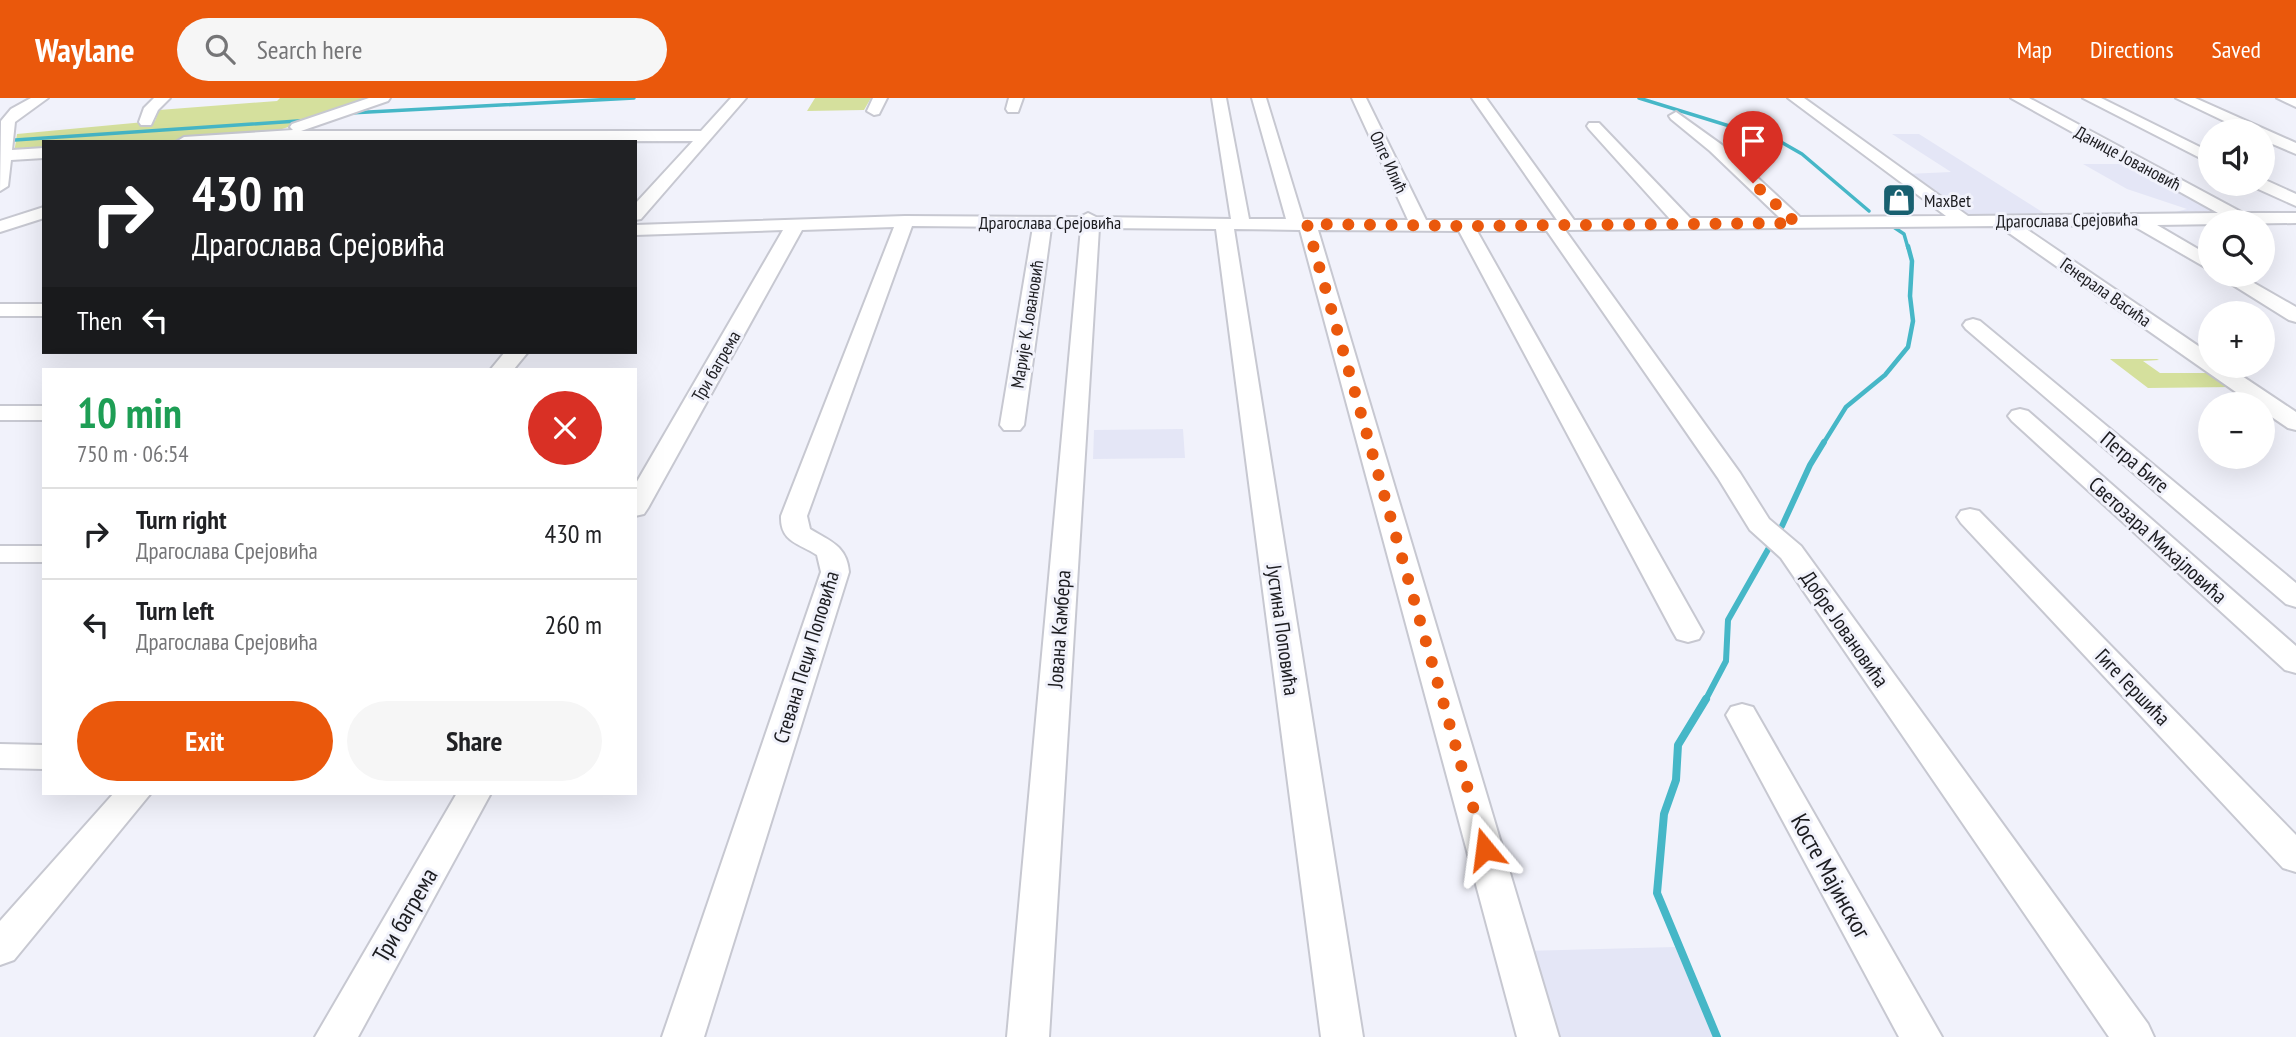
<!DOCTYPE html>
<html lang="en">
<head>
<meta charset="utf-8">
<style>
	:root { --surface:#fff; --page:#f6f6f6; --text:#202124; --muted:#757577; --line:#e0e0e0; --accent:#ea580c }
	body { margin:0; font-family:"PT Sans Narrow",sans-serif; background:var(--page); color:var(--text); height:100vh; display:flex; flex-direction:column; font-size:26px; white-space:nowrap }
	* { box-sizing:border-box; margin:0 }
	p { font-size:23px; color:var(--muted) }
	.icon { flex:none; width:38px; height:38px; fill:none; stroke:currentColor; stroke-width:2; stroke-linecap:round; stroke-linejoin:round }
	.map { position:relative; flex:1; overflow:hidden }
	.side { position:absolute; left:42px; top:270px; width:595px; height:427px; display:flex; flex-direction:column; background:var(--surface); border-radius:0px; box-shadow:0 7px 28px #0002 }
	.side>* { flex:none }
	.top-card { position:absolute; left:42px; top:42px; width:595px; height:214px; border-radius:0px; box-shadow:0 7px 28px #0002; background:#202124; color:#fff; overflow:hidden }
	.buttons { position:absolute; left:2198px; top:21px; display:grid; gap:14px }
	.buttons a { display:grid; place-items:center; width:77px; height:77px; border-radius:50%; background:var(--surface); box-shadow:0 7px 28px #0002; font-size:35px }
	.pin { position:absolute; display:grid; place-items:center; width:60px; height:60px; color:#fff; margin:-72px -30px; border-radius:50% 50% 50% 0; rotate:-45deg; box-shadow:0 0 7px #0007 }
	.pin .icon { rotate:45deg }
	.me { position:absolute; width:77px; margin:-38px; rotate:344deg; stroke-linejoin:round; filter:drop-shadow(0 0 5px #0008) }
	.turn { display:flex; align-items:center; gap:24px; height:147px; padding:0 35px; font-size:32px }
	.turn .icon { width:91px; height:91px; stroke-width:2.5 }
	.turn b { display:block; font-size:49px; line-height:60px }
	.then { display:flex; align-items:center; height:66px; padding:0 35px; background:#0003; gap:14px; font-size:26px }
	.round { display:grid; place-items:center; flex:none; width:74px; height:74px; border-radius:37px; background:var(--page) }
	.overview { display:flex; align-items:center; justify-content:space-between; height:119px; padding:0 35px }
	h1 { font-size:42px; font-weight:700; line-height:52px; color:#1e9e55 }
	.action { display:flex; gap:14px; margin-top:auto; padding:14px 35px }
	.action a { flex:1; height:80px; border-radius:42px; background:var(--accent); color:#fff; font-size:28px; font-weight:700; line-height:80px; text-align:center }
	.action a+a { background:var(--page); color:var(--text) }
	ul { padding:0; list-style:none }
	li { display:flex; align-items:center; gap:21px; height:91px; padding:0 35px; border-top:2px solid var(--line) }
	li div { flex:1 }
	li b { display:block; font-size:26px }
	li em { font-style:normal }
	header { display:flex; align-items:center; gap:42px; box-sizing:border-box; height:98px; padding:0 35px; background:var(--accent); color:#fff }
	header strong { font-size:33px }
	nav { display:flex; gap:38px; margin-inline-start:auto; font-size:24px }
	.search { width:490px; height:63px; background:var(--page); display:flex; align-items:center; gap:18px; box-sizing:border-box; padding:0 24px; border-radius:38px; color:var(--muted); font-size:26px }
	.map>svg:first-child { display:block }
	.built { fill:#e4e6f6 }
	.green { fill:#d5e09d }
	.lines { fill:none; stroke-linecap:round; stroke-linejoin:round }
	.stream-far3 { stroke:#46b7c7; stroke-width:3.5 }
	.stream-far2 { stroke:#46b7c7; stroke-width:4.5 }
	.stream-far1 { stroke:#46b7c7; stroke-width:6 }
	.stream { stroke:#46b7c7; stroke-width:8 }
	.minor-casing { stroke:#c7c8d1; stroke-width:4 }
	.minor { fill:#fff; fill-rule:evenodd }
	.route { stroke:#ea580c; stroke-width:12; stroke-dasharray:0 21.6 }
	.labels { text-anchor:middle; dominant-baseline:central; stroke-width:6; stroke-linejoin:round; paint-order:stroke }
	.far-street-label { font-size:18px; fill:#1c1c20; stroke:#f1f2fb }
	.far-poi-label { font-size:18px; fill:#1c1c20; stroke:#f1f2fb; text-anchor:start }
	.street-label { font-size:21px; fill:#1c1c20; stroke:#f1f2fb }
	.near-street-label { font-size:24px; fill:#1c1c20; stroke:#f1f2fb }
</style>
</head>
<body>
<header>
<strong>Waylane</strong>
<div class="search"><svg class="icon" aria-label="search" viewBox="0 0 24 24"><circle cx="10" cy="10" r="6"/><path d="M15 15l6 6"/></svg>Search here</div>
<nav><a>Map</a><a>Directions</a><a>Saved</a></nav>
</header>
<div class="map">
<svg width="2296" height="939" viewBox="0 0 2296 939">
	<rect width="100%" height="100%" fill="#f1f2fb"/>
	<path class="built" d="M1892,36H1919L2050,119L1972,120L1907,76L1951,74Z
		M2083,66H2140L2234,117L2160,118L2187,111L2127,91Z
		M1183,331L1185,360L1093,361L1094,332Z
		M1675,849L1714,939H1551L1524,853Z"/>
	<path class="green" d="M280,0H376L267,36L162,44H44V53L14,55L17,36L155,23L159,12L277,3Z
		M815,0H871L864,12L807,13Z
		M2110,261H2157L2159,262L2143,263L2160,275H2213L2233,289L2148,290Z"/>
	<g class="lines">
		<path class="stream-far3" d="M1639,0L1781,44L1802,56L1869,113
			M350,15L634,0
			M0,43L312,22
			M1892,128L1904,136L1908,150"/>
		<path class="stream-far2" d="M1823,346L1846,309L1885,277L1908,249L1913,223L1910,198L1912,163L1908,148"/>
		<path class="stream-far1" d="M1782,428L1810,367L1824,344
			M1705,603L1726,563L1728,522L1770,448"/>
		<path class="stream" d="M1706,601L1678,647L1676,682L1664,716L1657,795L1717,939"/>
		<g class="minor-casing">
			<path id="minor" d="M31,0H48L15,24L12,52L44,50V60L11,62L8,88L0,93L1,23L11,11Z
				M154,0H170L158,12L151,27H141L139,24L144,10Z
				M369,0H390L388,3L301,33H701L731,0H746L641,121L635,122V106L693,43L176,44L184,39L293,32L290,29L292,26Z
				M873,0H887L879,16L874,17L867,13Z
				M1009,0H1023L1018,14H1008L1006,11Z
				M1212,0H1226L1249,121H1286L1252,0H1266L1303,121L1408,122L1352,0H1366L1426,122H1557L1472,0H1486L1574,122L1670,121L1589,31L1587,28L1589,25H1599L1690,120H1780L1710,53L1671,21L1669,18L1676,14L1722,47L1800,119L1946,118L1788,0H1804L1968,118L2218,115L2011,0H2029L2243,115H2296V125L2157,127L2210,158V172L2132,127L2022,128L2210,256V268H2227L2296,314V332L2288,330L2263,313V306H2253L1999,128L1565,132L1740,375L1769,421L1801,448L2148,926L2154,939H2109L1781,460L1750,432L1718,380L1547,133H1477L1703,534L1699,541L1688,544L1677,541L1673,534L1459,133L1318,132L1559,939H1517L1300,132L1234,131L1363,939H1321L1216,131L1099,130L1049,939H1007L1081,130H1051L1024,327L1020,332H1004L1000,327L1033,129L912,128L807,418L810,431C830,443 847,448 849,474L704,939H662L821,474L817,457C799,445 780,444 781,418L894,129L802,132L648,410L644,416L635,418V387L783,132L635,137V127L905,118L1080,119L1088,115L1096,119L1231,121Z
				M2083,0H2101L2210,54V65Z
				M2176,0H2195L2296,45V56L2263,42V33H2245Z
				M2277,0H2296V9Z
				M2263,81L2296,96V108L2256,90L2254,86H2263Z
				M44,109V120L0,134V123Z
				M2217,177H2240L2296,209V224L2289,222Z
				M0,206H44V218H0Z
				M1973,221L1980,223L2296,485V509L2286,506L1966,231L1963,227L1966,223Z
				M505,254H528L514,271H491Z
				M0,308H44V322H0Z
				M2020,311L2028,313L2296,548V575L2285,572L2012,323L2008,318L2012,313Z
				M1970,411L1979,413L2296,737V774L2283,770L1961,425L1957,419L1961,413Z
				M0,448H44V464H0Z
				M1742,606L1753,609L1942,939H1899L1726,617L1731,609Z
				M0,646L44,647V671L0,670Z
				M114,695H151L14,862L0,867V823Z
				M457,695H491L358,939H315Z"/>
		</g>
		<use href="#minor" class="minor"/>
	</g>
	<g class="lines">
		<path class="route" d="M1485,751L1307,126L1465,128L1796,125L1753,85"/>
	</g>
	<defs>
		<g id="shop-square" transform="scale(1.75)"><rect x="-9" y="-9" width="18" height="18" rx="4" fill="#186070" stroke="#f1f2fb"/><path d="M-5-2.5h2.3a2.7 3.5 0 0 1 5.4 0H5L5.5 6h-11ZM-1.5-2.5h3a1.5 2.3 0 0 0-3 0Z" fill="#fff"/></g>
	</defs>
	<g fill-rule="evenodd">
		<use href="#shop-square" x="1899" y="102"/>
	</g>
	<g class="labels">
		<g class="far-street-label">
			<text transform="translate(2128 60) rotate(28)">Данице Јовановић</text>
			<text transform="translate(1389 64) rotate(65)">Олге Илић</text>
			<text transform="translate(2067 122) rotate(-1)">Драгослава Срејовића</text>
			<text x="1050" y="124">Драгослава Срејовића</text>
			<text transform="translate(2106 194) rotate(35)">Генерала Васића</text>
			<text transform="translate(1027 226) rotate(-81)">Марије К. Јовановић</text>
			<text transform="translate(716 268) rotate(-60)">Три багрема</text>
		</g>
		<g class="far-poi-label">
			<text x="1924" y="102">MaxBet</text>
		</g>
		<g class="street-label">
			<text transform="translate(2135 364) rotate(40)">Петра Биге</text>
			<text transform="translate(2158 442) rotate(42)">Светозара Михајловића</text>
			<text transform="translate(1059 531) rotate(-86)">Јована Камбера</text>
			<text transform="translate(1845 531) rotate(55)">Добре Јовановића</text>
			<text transform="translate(1283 532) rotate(82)">Јустина Поповића</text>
			<text transform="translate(806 559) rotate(-73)">Стевана Пеци Поповића</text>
			<text transform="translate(2133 589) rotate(46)">Гиге Гершића</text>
		</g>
		<g class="near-street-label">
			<text transform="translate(1831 778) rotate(61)">Косте Мајинског</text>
			<text transform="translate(405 817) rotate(-60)">Три багрема</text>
		</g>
	</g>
</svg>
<div class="buttons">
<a><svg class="icon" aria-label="sound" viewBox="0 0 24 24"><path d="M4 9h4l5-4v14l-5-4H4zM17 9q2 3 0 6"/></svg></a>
<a><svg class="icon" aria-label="search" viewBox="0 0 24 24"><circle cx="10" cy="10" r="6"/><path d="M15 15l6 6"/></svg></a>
<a>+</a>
<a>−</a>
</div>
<div class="pin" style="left:1753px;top:85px;background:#d93025"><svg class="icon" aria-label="arrive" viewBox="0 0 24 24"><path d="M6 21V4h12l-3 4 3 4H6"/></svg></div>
<svg class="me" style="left:1485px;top:751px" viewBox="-20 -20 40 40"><path d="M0-17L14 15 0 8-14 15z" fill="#ea580c" stroke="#fff" stroke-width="4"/></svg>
<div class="top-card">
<div class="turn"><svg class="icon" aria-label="right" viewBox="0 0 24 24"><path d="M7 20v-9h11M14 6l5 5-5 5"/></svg><div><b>430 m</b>Драгослава Срејовића</div></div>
<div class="then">Then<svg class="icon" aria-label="left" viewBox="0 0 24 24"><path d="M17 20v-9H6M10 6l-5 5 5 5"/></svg></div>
</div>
<section class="side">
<div class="overview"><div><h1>10 min</h1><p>750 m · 06:54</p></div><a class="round" style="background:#d93025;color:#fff"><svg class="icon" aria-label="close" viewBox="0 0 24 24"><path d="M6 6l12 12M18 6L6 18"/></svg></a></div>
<ul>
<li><svg class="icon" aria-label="right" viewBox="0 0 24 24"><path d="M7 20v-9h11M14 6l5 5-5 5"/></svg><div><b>Turn right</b><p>Драгослава Срејовића</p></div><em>430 m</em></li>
<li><svg class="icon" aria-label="left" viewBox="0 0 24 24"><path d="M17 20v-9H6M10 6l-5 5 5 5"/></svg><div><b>Turn left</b><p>Драгослава Срејовића</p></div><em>260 m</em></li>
</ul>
<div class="action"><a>Exit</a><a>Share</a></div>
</section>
</div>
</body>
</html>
